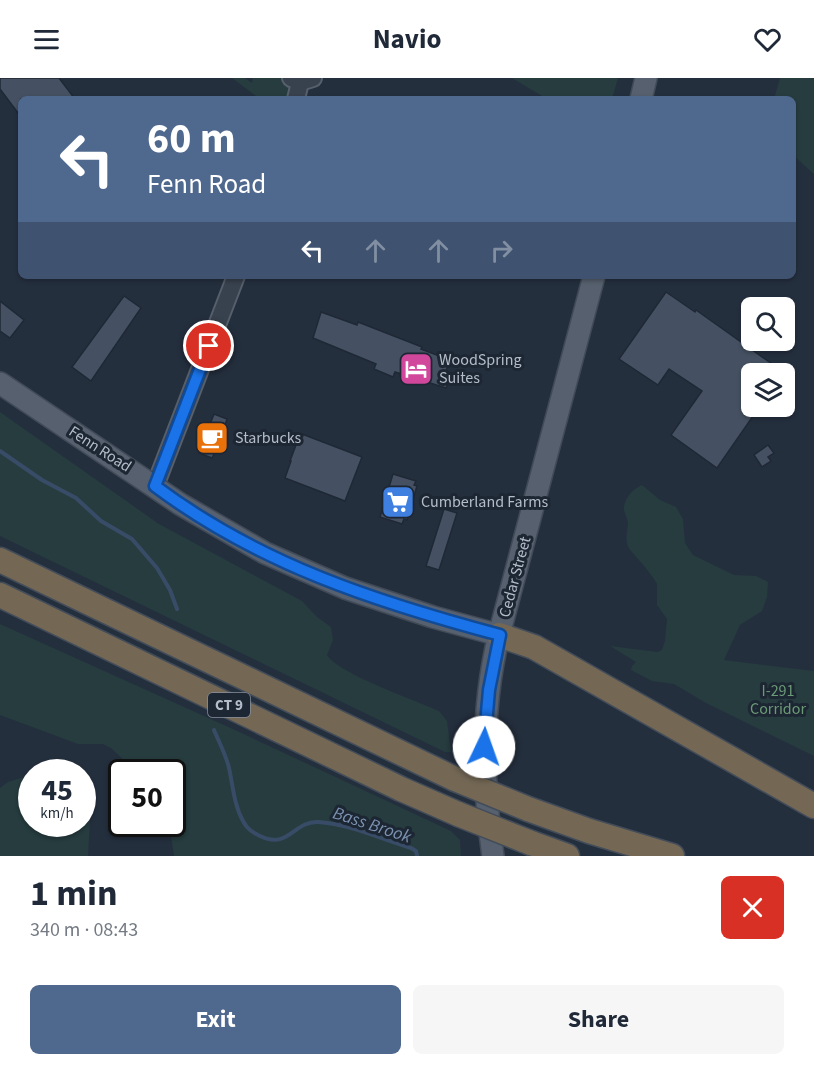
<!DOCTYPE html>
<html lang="en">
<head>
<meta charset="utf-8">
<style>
	:root { --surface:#fff; --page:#f6f6f7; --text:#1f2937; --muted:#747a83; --accent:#4f688e }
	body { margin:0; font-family:"Source Sans 3",sans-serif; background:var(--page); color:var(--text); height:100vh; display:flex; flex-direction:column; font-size:22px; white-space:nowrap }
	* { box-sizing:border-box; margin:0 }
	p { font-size:20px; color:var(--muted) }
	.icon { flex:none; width:33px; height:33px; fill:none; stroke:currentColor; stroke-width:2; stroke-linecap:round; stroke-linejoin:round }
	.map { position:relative; height:778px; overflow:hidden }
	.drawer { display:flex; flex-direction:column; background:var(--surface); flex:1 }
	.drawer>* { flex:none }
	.guide { position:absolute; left:18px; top:18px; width:778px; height:183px; border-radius:9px; box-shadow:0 2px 4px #0004; background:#4f688e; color:#fff; overflow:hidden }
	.buttons { position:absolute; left:741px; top:219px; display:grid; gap:12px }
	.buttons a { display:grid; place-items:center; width:54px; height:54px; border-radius:9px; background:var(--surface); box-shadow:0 2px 4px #0004; font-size:30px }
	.speed { position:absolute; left:18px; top:681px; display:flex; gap:12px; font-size:30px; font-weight:700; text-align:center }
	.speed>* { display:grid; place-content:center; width:78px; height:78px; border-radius:50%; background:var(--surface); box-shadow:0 2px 4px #0004; line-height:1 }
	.speed small { font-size:15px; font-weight:400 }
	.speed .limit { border:3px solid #111; border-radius:9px; background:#fff; color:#111 }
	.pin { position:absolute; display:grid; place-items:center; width:51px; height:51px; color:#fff; margin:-26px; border:3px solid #fff; border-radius:50%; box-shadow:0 2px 6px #0007 }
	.me { position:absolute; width:66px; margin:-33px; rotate:3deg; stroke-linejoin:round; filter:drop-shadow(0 0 4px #0008) }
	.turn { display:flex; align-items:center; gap:21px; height:126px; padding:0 30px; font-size:27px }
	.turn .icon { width:78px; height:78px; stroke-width:2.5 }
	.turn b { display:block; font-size:42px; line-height:51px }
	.lanes { display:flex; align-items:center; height:57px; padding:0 30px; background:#0003; justify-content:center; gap:30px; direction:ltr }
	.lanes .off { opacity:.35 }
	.round { display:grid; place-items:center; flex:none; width:63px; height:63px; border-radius:9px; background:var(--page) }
	.headline { display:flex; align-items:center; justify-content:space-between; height:102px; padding:0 30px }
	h1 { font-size:36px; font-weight:700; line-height:45px }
	.action { display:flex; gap:12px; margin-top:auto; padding:12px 30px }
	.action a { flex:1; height:69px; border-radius:9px; background:var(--accent); color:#fff; font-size:24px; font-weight:700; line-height:69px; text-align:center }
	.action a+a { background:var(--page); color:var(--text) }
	header { display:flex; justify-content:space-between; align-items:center; height:78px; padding:0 30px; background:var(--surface); font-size:27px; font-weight:700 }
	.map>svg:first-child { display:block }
	.green { fill:#263c3f }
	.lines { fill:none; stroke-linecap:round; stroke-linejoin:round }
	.stream { stroke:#394c67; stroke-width:4 }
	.building { fill:#455162; stroke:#1f2835; stroke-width:1.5 }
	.minor-casing { stroke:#565f6c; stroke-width:20 }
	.major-casing { stroke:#414a57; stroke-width:24 }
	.highway-casing { stroke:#434c59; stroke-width:27 }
	.minor { stroke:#38414e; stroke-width:16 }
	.major { stroke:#56606e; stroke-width:21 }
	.highway { stroke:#746855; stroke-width:24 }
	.highway-bridge-casing { stroke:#434c59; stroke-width:27; stroke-linecap:butt }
	.highway-bridge { stroke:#746855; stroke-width:24 }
	.route-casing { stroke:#114b97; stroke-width:15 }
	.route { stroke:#1a73e8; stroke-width:10 }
	.labels { text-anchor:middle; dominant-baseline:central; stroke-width:6; stroke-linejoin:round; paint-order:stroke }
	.shield { fill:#1d2633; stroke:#878f9c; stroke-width:1.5 }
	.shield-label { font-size:15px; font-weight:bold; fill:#b4bcc9 }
	.poi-label { font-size:16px; fill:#b4bcc9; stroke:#1d2633; text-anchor:start }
	.street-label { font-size:16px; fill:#b4bcc9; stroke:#1d2633 }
	.park-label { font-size:16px; fill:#6b9a76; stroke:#1d2633 }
	.water-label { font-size:18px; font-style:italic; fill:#7c92b1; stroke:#1d2633 }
</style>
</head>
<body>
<header><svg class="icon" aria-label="menu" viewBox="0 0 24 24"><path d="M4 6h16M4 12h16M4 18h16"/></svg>Navio<svg class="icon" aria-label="heart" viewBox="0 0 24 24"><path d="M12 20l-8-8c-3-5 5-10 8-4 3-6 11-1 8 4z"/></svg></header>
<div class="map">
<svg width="814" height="778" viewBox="0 0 814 778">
	<rect width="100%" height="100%" fill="#242f3e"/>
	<path class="green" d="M232,0H245L252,5L253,0H282L288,9L287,21H260Z
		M512,0H618L612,21H547Z
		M780,0H814V96L794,78V21H774Z
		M0,334L159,446L302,523L317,539L331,549L333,562L327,577C339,596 415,622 439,633L447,643L451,674H445L0,458Z
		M642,407L660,422L676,429L683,441L685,465L693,477L734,497L756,498L768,504L767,519L762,533L740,547L724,582L814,593V678L706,625L674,606L652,603L631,592L632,588L636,584L610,568L657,574L662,572L665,563L667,541L657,527V506C650,494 640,483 631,473C624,465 627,455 628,446C628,441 625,437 624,432C623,421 633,411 642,407Z
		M0,546L235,652L451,753L460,762L461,778H174L169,746H172V694H136L111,670L103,666H78L0,637Z
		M31,697L32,746H82L83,702L92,705L88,778H0V710L8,704Z"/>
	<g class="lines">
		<path class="stream" d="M0,373L42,402L76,420L101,443L132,461L157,490L170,512L177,531
			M214,652C219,664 226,677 229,690C233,708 234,727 243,743C247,751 252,754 260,758C289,772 293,743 318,744C350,746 381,761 411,770L416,773L417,778"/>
	</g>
	<path class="building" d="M0,0H59L75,21H21V39L0,11Z
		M666,214L695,234L696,232L786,296H752V328H760L717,390L671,357L702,313L669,291L658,307L619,281Z
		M124,218L141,230L91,303L72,289Z
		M0,223L24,242L10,260L0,253Z
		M321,234L357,247L358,244L422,269L421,271L450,282L446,293L452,295L446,310L395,294L393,299L374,291L376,286L313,260Z
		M214,336L227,341L223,353L225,354L212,380L199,375Z
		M302,356L362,379L345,423L285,400L291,383H290L299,359H300Z
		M768,367L774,375L768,379L771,383L762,389L754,377Z
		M393,396L416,403L414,407L417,408L407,442L404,441L402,446L380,439Z
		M444,431L457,435L439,492L426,488Z"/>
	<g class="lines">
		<g class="minor-casing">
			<path id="minor" d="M291,0L300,4L313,0
				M296,21L300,4
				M155,408L236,198"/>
		</g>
		<g class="major-casing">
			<path id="major" d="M641,21L646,0
				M0,305L180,426L265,475L345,510L433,539L499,557
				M493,778C482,703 481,630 499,557L594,198"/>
		</g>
		<g class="highway-casing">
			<path id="highway" d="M0,482L455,701
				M0,517L401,711L458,736
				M499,557L534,569L814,728
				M528,731L589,753L672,778
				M531,765L567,778"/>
		</g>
		<use href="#minor" class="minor"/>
		<use href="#major" class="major"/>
		<use href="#highway" class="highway"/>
		<g class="highway-bridge-casing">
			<path id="highway-bridge" d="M455,701L528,731
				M458,736L531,765"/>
		</g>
		<use href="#highway-bridge" class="highway-bridge"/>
	</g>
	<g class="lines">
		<g class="route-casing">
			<path id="route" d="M209,268L155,408C259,486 376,524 500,557L489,612L484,669"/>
		</g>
		<use href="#route" class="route"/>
	</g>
	<defs>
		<g id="hotel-square" transform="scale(1.725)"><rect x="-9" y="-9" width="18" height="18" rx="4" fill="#d1479c" stroke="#1d2633"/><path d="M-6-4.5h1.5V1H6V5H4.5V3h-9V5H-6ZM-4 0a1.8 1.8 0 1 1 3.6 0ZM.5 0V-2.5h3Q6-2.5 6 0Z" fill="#fff"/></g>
		<g id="cafe-square" transform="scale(1.725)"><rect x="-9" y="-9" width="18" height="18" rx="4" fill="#e8710a" stroke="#1d2633"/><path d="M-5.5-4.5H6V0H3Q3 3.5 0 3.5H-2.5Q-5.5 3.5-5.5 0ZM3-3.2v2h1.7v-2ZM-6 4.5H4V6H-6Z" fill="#fff"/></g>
		<g id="supermarket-square" transform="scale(1.725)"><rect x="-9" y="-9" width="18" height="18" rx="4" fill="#3f7fe0" stroke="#1d2633"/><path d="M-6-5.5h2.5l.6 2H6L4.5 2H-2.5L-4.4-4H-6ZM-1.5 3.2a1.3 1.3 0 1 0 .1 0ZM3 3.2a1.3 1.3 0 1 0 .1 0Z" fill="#fff"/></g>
	</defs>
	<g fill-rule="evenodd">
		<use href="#hotel-square" x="416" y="291"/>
		<use href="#cafe-square" x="212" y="360"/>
		<use href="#supermarket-square" x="398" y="424"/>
	</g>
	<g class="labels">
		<rect class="shield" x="208" y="615" width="42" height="24" rx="4.5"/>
		<g class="shield-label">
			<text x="229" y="627">CT 9</text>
		</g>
		<g class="poi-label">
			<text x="439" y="282">WoodSpring<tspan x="439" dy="18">Suites</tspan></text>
			<text x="235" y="360">Starbucks</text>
			<text x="421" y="424">Cumberland Farms</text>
		</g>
		<g class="street-label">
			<text transform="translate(100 371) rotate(33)">Fenn Road</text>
			<text transform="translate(515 499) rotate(-75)">Cedar Street</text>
		</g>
		<g class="park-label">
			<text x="778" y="613">I-291<tspan x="778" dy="18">Corridor</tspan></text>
		</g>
		<g class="water-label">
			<text transform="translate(372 747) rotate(18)">Bass Brook</text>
		</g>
	</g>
</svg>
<div class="buttons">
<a><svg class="icon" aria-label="search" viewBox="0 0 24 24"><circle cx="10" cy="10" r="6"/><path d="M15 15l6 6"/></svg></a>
<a><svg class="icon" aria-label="layers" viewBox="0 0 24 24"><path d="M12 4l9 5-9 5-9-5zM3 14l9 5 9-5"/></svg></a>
</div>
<div class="speed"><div>45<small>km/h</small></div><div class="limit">50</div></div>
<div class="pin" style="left:209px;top:268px;background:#d93025"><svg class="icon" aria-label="arrive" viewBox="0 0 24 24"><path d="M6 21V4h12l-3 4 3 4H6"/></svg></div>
<svg class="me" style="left:484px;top:669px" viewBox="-20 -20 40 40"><circle r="19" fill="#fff"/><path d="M0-13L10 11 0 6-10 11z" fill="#1a73e8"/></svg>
<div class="guide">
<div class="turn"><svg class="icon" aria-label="left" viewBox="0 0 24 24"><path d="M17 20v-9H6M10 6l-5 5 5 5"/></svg><div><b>60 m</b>Fenn Road</div></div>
<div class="lanes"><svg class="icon" aria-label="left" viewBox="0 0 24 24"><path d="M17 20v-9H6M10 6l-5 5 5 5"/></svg><svg class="icon off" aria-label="ahead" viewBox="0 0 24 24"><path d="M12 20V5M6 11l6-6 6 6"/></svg><svg class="icon off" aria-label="ahead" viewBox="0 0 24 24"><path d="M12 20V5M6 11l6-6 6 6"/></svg><svg class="icon off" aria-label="right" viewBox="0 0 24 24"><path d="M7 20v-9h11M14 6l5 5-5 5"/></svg></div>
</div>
</div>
<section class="drawer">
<div class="headline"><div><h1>1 min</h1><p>340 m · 08:43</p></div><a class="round" style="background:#d93025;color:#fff"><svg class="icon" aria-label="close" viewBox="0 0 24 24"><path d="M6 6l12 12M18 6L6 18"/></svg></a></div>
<div class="action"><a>Exit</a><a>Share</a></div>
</section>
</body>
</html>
